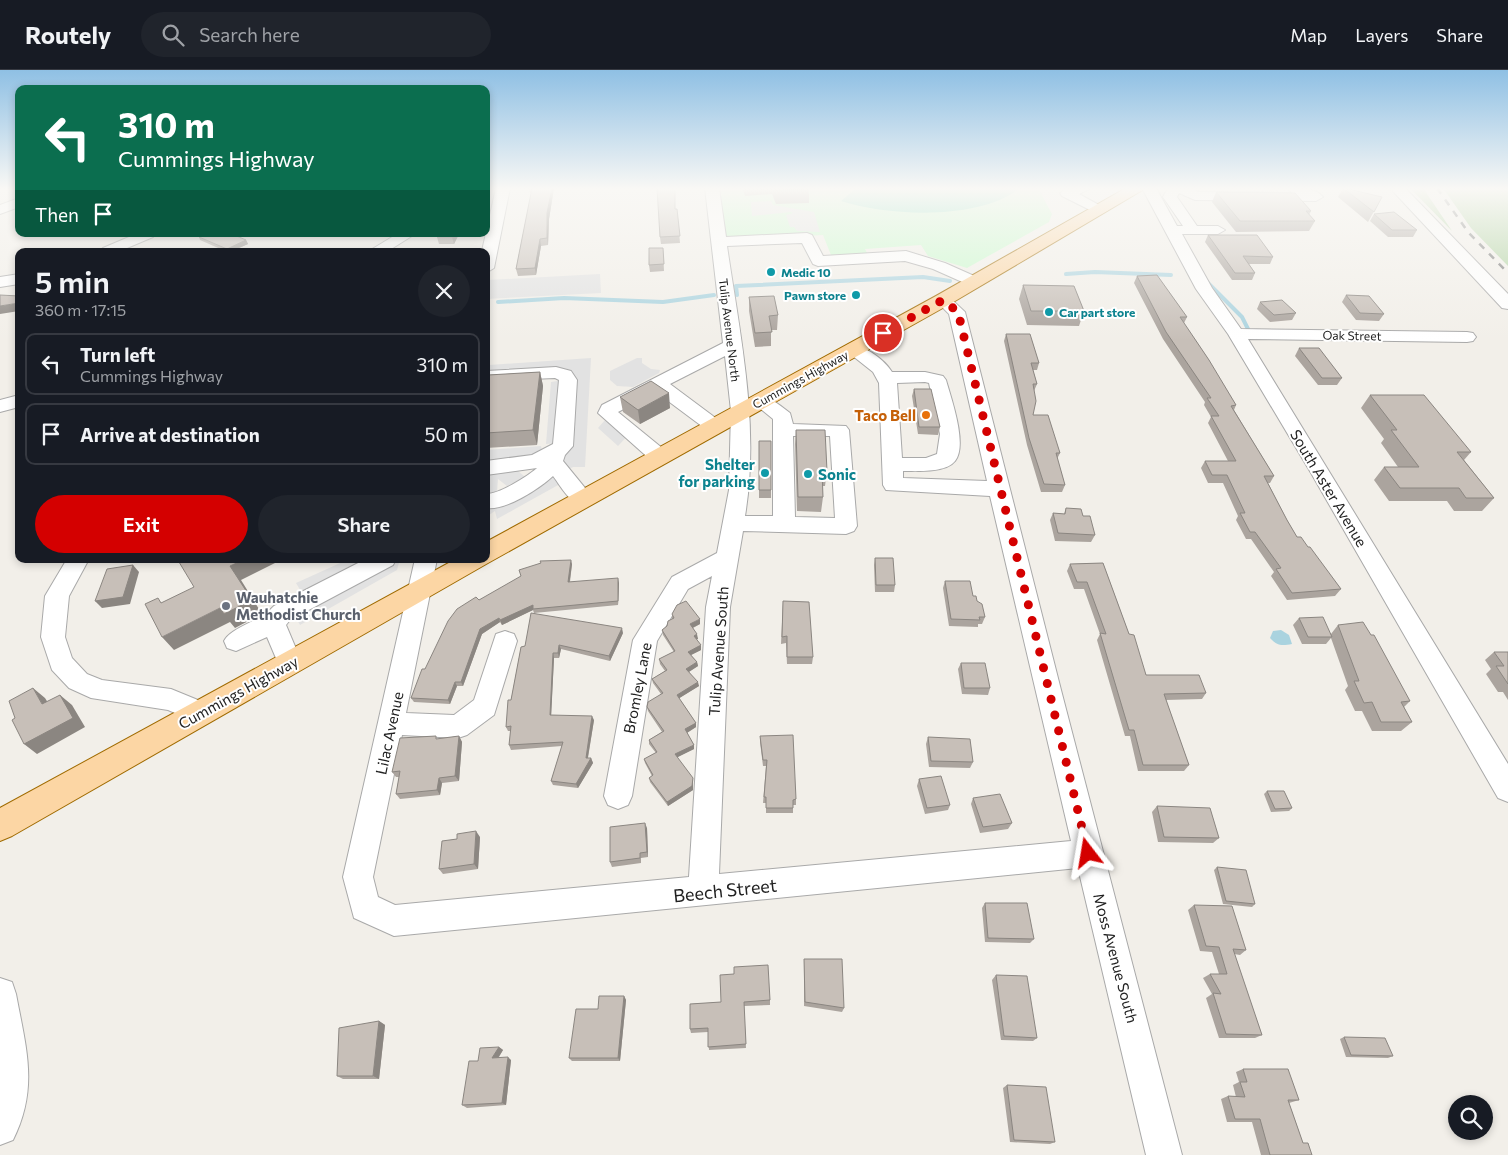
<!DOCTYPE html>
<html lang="en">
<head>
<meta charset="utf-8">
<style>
	:root { --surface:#171b24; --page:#20242c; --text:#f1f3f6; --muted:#9ea1a6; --line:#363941; --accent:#d40000 }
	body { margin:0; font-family:Commissioner,sans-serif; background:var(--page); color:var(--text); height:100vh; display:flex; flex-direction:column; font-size:19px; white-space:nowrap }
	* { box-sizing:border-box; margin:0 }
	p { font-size:16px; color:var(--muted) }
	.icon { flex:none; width:28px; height:28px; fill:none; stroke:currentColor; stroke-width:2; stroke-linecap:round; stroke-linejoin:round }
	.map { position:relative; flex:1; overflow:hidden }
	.panel { position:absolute; left:15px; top:178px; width:475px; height:315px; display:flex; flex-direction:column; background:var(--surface); border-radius:10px; box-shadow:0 2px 8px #0003 }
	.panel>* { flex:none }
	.guide { position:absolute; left:15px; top:15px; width:475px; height:152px; border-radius:10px; box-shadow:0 2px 8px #0003; background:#0b6e4f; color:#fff; overflow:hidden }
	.tools { position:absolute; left:1448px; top:1025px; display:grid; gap:10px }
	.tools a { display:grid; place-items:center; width:45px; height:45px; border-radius:50%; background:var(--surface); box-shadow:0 2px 8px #0003; font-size:25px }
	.pin { position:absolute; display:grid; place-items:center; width:42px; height:42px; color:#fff; margin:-21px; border:2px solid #fff; border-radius:50%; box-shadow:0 1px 5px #0007 }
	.me { position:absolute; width:55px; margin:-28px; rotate:346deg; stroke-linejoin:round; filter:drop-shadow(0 0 4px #0008) }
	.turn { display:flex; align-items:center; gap:18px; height:105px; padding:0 20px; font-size:22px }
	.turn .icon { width:65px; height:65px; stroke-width:2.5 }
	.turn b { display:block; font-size:35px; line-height:42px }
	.then { display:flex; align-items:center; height:48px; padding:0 20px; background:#0003; gap:10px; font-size:19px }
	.round { display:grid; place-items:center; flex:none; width:52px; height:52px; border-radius:26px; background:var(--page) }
	.head { display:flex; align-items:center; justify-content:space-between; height:85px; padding:0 20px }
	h1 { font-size:30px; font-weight:600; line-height:38px }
	.action { display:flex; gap:10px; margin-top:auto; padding:10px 20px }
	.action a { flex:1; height:58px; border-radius:30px; background:var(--accent); color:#fff; font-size:20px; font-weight:600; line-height:58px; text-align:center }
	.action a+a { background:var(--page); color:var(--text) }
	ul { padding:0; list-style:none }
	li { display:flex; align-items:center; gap:15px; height:62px; margin:0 10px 8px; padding:0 10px; border:2px solid var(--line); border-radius:10px }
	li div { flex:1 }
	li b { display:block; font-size:19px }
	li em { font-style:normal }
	header { display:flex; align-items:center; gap:30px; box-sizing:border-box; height:70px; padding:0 25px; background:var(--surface); border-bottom:1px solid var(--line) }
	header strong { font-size:24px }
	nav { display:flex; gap:28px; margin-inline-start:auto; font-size:18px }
	.search { width:350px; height:45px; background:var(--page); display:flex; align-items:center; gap:12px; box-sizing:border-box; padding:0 18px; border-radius:28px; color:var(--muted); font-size:19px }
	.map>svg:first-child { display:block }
	.forest { fill:#add19e }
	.park { fill:#c8facc }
	.pitch { fill:#88e0be }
	.parking { fill:#e2e2e2; fill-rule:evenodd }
	.water { fill:#aad3df }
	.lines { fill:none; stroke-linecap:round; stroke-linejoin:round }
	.stream { stroke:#aad3df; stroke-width:4 }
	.minor-casing { stroke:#a9a9a9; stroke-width:2 }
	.major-casing { stroke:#a06b00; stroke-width:2 }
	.minor { fill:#fff; fill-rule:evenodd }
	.major { fill:#fcd6a4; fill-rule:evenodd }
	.rail { stroke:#707070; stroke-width:2.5; stroke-dasharray:7 7; stroke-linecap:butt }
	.wall { fill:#aba49e }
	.shaded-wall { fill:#8b8681 }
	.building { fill:#c7bfb8; stroke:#8b8681 }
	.route { stroke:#d40000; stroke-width:9; stroke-dasharray:0 16.2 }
	.culture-dot { fill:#0f9aa8; stroke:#fff; stroke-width:2 }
	.food-dot { fill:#e8710a; stroke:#fff; stroke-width:2 }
	.worship-dot { fill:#6b7280; stroke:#fff; stroke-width:2 }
	.labels { text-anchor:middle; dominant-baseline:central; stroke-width:4; stroke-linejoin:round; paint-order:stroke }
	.far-culture-label { font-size:12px; font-weight:bold; fill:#0d838f; stroke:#fff; text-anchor:start }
	.far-street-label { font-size:12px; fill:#222; stroke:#fff }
	.food-label { font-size:15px; font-weight:bold; fill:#c56008; stroke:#fff; text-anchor:end }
	.culture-label { font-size:15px; font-weight:bold; fill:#0d838f; stroke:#fff; text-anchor:end }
	.street-label { font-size:15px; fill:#222; stroke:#fff }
	.worship-label { font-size:15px; font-weight:bold; fill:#5b616d; stroke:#fff; text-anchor:start }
	.near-street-label { font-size:18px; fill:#222; stroke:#fff }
</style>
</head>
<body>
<header>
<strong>Routely</strong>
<div class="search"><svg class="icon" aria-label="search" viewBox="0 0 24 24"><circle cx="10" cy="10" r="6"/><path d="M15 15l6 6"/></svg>Search here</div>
<nav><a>Map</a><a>Layers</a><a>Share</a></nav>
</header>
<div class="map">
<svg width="1508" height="1085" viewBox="0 0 1508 1085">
	<rect width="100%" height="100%" fill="#f2efe9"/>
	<path class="forest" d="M1410,118H1423L1452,161Z
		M1443,118H1508V196L1471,158Z"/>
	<path class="park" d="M719,118H1038L1052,144L1049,152L967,198L928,186L921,175L865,179L867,183L831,185L823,165L726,170Z"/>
	<path class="pitch" d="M856,118H1020C979,151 888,146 841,131Z"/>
	<path class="parking" d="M771,131L773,135L814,142L820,162L797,161L794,157H790L786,145L793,143L791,142L752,146L751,132Z
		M600,204L601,223L486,229L487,210Z
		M591,288L585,397H573L558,405L560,414L497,449L495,441L486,447V380L541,376L543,384L558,373L546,374L551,312L564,310V306L487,311L489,295ZM538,398V402L502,422H497L498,409L507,416L525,407L517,400Z
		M637,288H642V293L651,299L660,300L659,303L633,317L617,316L610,310V301Z
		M612,342L633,360L618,376L598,358Z
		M349,489H400L397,500L300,555L286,531L302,523L296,513Z"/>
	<path class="water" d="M1281,560L1289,565L1292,574C1282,576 1277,576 1270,568L1273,561Z"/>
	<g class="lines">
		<path class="stream" d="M1066,204L1095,202L1171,205
			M1207,212L1242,247L1249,261
			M737,225L736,216L923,207L950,211
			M498,232L564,228L663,232L714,225"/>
		<g class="minor-casing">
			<path id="minor" d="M496,118H510L494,198L486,203V181H482Z
				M705,118H719L726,167L807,163L812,165L823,186L906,181L945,193L981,209L983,212L975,217L969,215L933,199L905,191L818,196L813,194L802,173L727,176C740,265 760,356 745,446H773V349L751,331L753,327C767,323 779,335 790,343L793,354L846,356L849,360L857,456L854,461L846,464L743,461L730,537L719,804L1071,771L990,426L886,420L883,415L879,313L873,302L844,279L847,275C861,272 885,290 892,302H925L943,306L946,310C951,328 968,375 955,391C946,403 916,401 903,401V408L987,411L949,244L935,230L937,227H949L965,242L1061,620L1182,1085H1146L1078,798L394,866L354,848L343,807L415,489H437L406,643L454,645L474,630L496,564L505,561L514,564L517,571L494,645L467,665L458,668L402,665L373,807L378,827L395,835L689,807L706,537L712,506L688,519L657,571L632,726L628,735L618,739L608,735L604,726L633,570L672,507L717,483L729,420L731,341L725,286L670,314L721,352L724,356L721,360L714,362L707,360L656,322L618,342L667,382L670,387L667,392L660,394L653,392L598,343L602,335L723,273ZM925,312L929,313L940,364L937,384L926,388H902L897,313ZM793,366H830L835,448L795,447Z
				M1068,118H1091L1079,124L1108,140L1101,144L1096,143L1062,126L1060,123Z
				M1142,118H1156L1177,156H1183L1163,127L1168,118H1192L1198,122L1293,123L1287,118C1299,118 1315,117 1323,127L1316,131L1195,130L1179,123L1177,127L1197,156H1218L1225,160L1218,164H1182L1212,218L1241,259L1467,262L1473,263L1476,267L1473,271L1467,272L1248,269L1508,694V732L1498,728L1311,403L1228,264L1196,219Z
				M1390,118H1405L1508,224V239L1502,238Z
				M19,128V137L0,144V135Z
				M136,164H155L153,167L120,181H100L103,178Z
				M397,164H415L388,181H369Z
				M19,204V214L0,217V207Z
				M556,297L571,301L577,310L573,376L565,385L563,391L594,429L590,434C572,439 563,419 553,406C539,419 505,441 486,438V424C498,425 528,406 537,398L486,405V391L532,385L553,374L559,310L555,308L486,311V301Z
				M19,325V337L0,342V330Z
				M67,489H89L69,526L65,567L72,588L87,604L102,610L171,619L210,635L214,643L210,651L201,654L168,640L91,628L69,618L52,600L41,567L45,526Z
				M366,489H396L393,495L290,550L286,555L302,593L299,600L290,603L281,600L267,567L236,581L227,578L224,571C231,557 260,552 274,536Z
				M0,908L12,912L16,924C26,978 39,1018 13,1070L0,1075Z"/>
		</g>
		<g class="major-casing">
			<path id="major" d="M1126,118H1146L950,234L488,493L12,766L0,771V738L456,489H486V472L936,226Z"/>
		</g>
		<use href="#minor" class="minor"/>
		<use href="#major" class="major"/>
		<path class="rail" d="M1437,118L1468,162L1508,203"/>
	</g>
	<path class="wall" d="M529,118H554L549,149L548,175L541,176L536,205L518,206L516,199L531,123H530Z
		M742,118H809V133L776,134L772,124L745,126Z
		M1343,118L1382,127L1368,152L1338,127Z
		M1216,122L1311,141L1309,145L1315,151L1309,161L1236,162L1212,132Z
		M676,139H677L680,173L661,174L660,167Z
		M1374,144L1417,160L1413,167H1388L1370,151Z
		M363,164H376L371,167Z
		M438,164H459L454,174H439L437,167Z
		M1208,165L1273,187L1270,194H1249L1255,203L1252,210H1232L1205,172Z
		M199,167L246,170L248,174L232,181H225L200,170Z
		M663,178L664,201L650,202L649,195Z
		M1137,206L1187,247L1184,253L1236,335L1234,340L1274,406L1270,413H1268L1287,450L1297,467L1308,477L1341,519L1335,526L1287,530L1271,506L1274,502L1251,469H1246L1236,450L1238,446L1223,413H1208L1201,398L1205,391H1228L1208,353L1211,347L1204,335L1205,332L1163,269L1134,213Z
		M1023,215L1084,241L1079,256L1027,255L1019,229Z
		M1346,225L1384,244L1379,251L1356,250L1342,232Z
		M749,227L778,245L777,260H771V276L755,277L749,241Z
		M1260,232L1296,243L1292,250L1270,252L1257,239Z
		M1006,264L1039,293L1037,300H1033L1037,314L1034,321L1033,345L1060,383L1057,389L1065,415L1062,422H1041L1027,375L1004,271Z
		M1299,278L1342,308L1337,315H1318L1295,286Z
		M488,301L489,305L540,302L543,316L537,375L486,378V302Z
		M914,319L940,357L938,365L918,364L912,326Z
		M1370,325L1471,382L1464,390L1494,428L1482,441H1454L1447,431H1389L1374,410L1384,397H1398L1381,373L1384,369L1361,338Z
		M620,327L670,338L640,354L623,342Z
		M796,360L827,401L825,416H822L823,427L821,442L797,441L795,374Z
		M759,371H771V428H759Z
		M1066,438L1083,446L1095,465L1091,472L1055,471L1050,450L1053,443L1064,444Z
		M875,488L895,515L894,522H875L874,495Z
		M1103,493L1129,564L1146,605L1206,623L1202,629L1166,630L1189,695L1184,701H1138L1130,666H1125L1097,570L1100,564L1084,519H1074L1067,501L1070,494Z
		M572,494L570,512L619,513L618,535L534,543L533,540L502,555L500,552L482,564L463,616H457L450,634L414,632L411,628L425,599L479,530Z
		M945,511L973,526L977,531L985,547L982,554H978V557L949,556L943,518Z
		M783,531L813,587L812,594H787L786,573L781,574Z
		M672,544L700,554L693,558L698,569H696L701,580L691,585L697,592L698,596L689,602L699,616L679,628L696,653V657L687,663L694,675V679L677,687L693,712V720L668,736L650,712L649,708L652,706L645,693L644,689L656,683L649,674V670L662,662L648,641L647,637L661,624L653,613L652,609L665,601L660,594L659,589L674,582L663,565L662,560L667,556L672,549Z
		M1299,548L1331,564L1338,555L1410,631L1404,637L1412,652L1401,661H1372L1362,641H1355L1345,620L1348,616L1331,568L1326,574H1302L1293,555Z
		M623,563L610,591L561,579L559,588H554L551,645L594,650L588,688H591L593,693L578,718L553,715L551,711L562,676L511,680L509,675L511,661H508L506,657L521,577Z
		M1494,582H1508V630L1503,622H1498L1486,604L1491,599L1485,590Z
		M961,593L990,618L988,625L962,624L958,599Z
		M459,666L462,672L459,711L442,713L440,725L400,729L396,724L399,707H396L392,702L438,669Z
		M760,666L796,729V735H793V743H766V733H763L766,696H763L760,672Z
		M928,667L973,692L970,698L929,697L926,674Z
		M919,709L950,735L948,740L925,744L917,716Z
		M1267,721L1292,738L1289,741L1271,742L1264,724Z
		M973,728L1012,753L1008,759L980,763L971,734Z
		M1157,736L1219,768L1213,773L1158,772L1152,742Z
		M647,758L648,787L641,788V793L612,797L610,792Z
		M480,767L478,799L443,804L439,799Z
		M1217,797L1255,834L1252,837L1223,834L1214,800Z
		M985,833L1034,869L1030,873L985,872L982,838Z
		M1194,835L1246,880L1240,885L1234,884L1262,965L1255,968H1219L1206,928L1212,924L1203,908L1210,904H1219L1212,882L1200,881L1188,840Z
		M804,889L844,938L842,942L804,936Z
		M996,905L1037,968L1033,971L1001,970L992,910Z
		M624,926L626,930L620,991H572L569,988L598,939Z
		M770,930V935L744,936L746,978L709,980L708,962L691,963L690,959V934Z
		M379,951L385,955L379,1009H343L337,1006Z
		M1344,967L1393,986L1388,988L1346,987L1340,969Z
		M499,977L503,980L499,987L511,990L506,1035L467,1038L462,1035L478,991Z
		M1243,999L1299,1030L1289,1033L1303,1073L1312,1085H1261L1252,1052H1227L1221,1029L1228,1026L1236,1027L1233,1015L1239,1012L1236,1002Z
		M1007,1015L1055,1072L1050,1074L1010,1072L1003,1018Z"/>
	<path class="shaded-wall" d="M552,118H554L549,149L548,175L547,168V143Z
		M370,164H376L371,167Z
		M454,164H459L454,174L452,167Z
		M540,169L541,176L536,205L535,198Z
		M246,170L248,174L232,181H228L227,179Z
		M19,233V241L0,244V236Z
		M540,302L543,316L537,375L533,360Z
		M669,323L670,338L640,354L638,340Z
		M245,489H275L277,492L241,510L262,544L235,558L230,552L174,580L162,567L220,538L230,496Z
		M571,490L572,494L569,516L568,512Z
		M133,495L139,502L130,534L102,538L95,531Z
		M618,508L619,513L618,535Z
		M533,535V540L502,555L500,550Z
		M499,548L500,552L482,564L463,616L461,612L480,559Z
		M700,549V554L690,559V554Z
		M622,558L623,563L610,591L609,586Z
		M697,564L698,569L694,570V566Z
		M559,575L561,579L559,588L558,583Z
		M701,575V580L689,586L688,582Z
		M553,583L554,588L551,649L550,645Z
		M697,592L698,596L687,603L686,599Z
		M455,612L457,616L450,634L448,630Z
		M698,612L699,616L678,629L677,625Z
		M33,618L45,628L55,644L42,634Z
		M60,625L72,635L85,657L37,684L24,674Z
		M592,646L594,650L587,692L586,688Z
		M696,653V657L685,664V659Z
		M459,666L462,672L459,711L455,706Z
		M694,675V679L676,688L675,684Z
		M591,688L593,693L578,718L576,714Z
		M439,708L442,713L440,725L437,720Z
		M693,708V720L668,736L667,732Z
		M645,753L647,758L648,787L647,782Z
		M476,761L480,767L478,799L474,794Z
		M624,926L626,930L620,991L618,988Z
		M379,951L385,955L379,1009L373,1006Z
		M499,977L503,980L496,991L492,988Z
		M508,987L511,990L506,1035L502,1033Z"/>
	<path class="building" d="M532,118H552L547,143V168L540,169L535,198L516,199Z
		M657,118H675V139H677L680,166L660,167Z
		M775,118H809L810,119L776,120Z
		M1343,118H1344L1382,127L1374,142Z
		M1216,122L1295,123L1311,141H1306L1315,151H1240Z
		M1394,142L1417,160H1392L1374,144Z
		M206,164H232L246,170L227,179L199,167Z
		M438,164H454L452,167H437Z
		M1208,165H1257L1273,187L1243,186L1255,203H1235Z
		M649,178H663L664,194L649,195Z
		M1157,205L1187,247H1180L1209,290L1236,335L1231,336L1274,406H1264L1287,450L1297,467H1301L1308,477H1310L1341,519L1292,523L1276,499L1281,498L1255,462H1250L1240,443H1245L1227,405H1212L1205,391H1236L1211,346H1219L1207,328H1211L1166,262L1137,206Z
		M1023,215L1074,216L1084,241H1031Z
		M0,225L19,226V233L0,236Z
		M1346,225L1369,226L1384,244L1360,243Z
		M774,226L778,245L769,246L772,262L755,263L749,227Z
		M1282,230L1296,243L1274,245L1260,232Z
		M1006,264H1030L1039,293H1031L1037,314H1033L1036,331L1033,345H1048L1060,383H1056L1065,415L1044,414L1029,368Z
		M1299,278H1319L1342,308H1322Z
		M488,301V305L540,302L533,360L486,363V302Z
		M651,311L669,323L638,340L620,327Z
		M914,319H931L940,357H919Z
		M1370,325H1424L1471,382H1457L1494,428H1466L1459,418H1400L1384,397H1419L1391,360H1397Z
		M796,360H825L827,401H822L823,427H798Z
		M759,371H771V420H759Z
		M1066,438L1081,439L1083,446H1090L1095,465L1058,463L1053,443L1065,444Z
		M875,488H893L895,515H876Z
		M187,489H245L230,496L252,530L224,544L220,538L162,567L145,534L158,528L161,533L194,517L179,492Z
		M571,490L568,512L618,508V531L533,539V535L500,550L499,548L480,559L461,612H455L448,630L411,628L422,599H425L448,551L457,539L476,527L479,530L521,506L519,500L541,493L540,491Z
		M1103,493L1129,564L1134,565L1146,605H1199L1206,623L1164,624L1189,695H1143L1134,660H1129L1100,563L1106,564L1087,512H1077L1070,494Z
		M133,495L123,527L95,531L107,499Z
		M945,511H970L973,526H976L977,531L982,534L985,547H979L980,550L951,549Z
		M686,531L700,549L690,554L697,564L694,566L701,575L688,582L697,592L686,599L698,612L677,625L696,653L685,659L694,675L675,684L693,708L692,716L667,732L649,708L653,705L644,689L657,682L649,670L664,661L647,637L648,632L663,623L652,609L667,600L659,589L675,581L662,560L667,556L668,551L674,548L672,544L677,535Z
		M783,531L809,532L813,587H787V566L782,567Z
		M531,543L622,558L609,586L559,575L558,583H553L550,645L592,646L586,688H591L576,714L551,711L563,672L509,675L511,656L506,657L508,630H511L521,577L525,576Z
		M1323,547L1332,567H1308L1299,548Z
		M1363,552L1371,565H1374L1410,631L1401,632L1412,652H1381L1372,632L1364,633L1354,611H1359L1338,555Z
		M1494,582H1508V614L1496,596H1504Z
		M961,593H985L990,618H964Z
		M33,618L42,634L60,625L73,648L24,674L12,650L15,648L9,631Z
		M793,665L796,729L793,730V738H766V727H764L767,690H763L760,666Z
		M436,666V669L459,666L455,706L439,708L437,720L396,724L400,701L392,702L400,668Z
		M928,667L970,669L973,692L931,691Z
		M941,706L950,735L927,738L919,709Z
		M1267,721H1284L1292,738L1275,739Z
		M1000,724L1012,753L983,757L973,728Z
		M1157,736L1210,738L1219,768L1164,767Z
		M645,753L647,782L640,783V788L610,792V757Z
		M476,761L474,794L439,799L442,771L457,769V764Z
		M1217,797L1246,800L1255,834L1226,831Z
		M985,833H1027L1034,869L988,868Z
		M1194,835L1232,836L1246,880L1233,879L1262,965L1226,964L1213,923L1221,924L1210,904H1227L1219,877L1206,876Z
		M804,889H842L844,938L805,932Z
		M768,895L770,930L744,932L746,974L708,977V958L690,959V934L721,932L720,905L734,904V897Z
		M996,905L1027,906L1037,968L1004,966Z
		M599,926H624L618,988H569L576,939H598Z
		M379,951L373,1006H337L339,958Z
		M1344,967L1385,968L1393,986L1351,985Z
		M499,977L492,988L508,987L502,1033L462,1035L469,991H478L480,978Z
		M1243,999H1288L1299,1030H1288L1303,1073H1308L1312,1085H1270L1260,1049H1235L1228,1026L1245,1027L1240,1012H1247Z
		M1007,1015L1046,1017L1055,1072L1014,1070Z"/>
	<linearGradient id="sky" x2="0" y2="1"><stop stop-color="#8fc0e4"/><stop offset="0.44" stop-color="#f9f8f5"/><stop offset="1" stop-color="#f9f8f5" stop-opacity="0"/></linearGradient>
	<rect width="1508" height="270" fill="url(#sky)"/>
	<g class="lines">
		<path class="route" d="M883,263L943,230L958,242L1088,783"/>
	</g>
	<g class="culture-dot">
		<circle cx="771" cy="202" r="5"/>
		<circle cx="856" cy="225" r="5"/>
		<circle cx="1049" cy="242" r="5"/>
		<circle cx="765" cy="403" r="5"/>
		<circle cx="808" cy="404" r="5"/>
	</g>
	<circle class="food-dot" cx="926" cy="345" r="5"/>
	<circle class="worship-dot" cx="226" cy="536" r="5"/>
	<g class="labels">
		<g class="far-culture-label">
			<text x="781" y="202">Medic 10</text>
			<text x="846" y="225" text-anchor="end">Pawn store</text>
			<text x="1059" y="242">Car part store</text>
		</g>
		<g class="far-street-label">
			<text transform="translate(730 260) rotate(83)">Tulip Avenue North</text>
			<text transform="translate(1352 265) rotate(1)">Oak Street</text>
			<text transform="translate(800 309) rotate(-29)">Cummings Highway</text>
		</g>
		<g class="food-label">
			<text x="916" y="345">Taco Bell</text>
		</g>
		<g class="culture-label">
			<text x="755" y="394">Shelter<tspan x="755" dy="17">for parking</tspan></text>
			<text x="818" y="404" text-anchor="start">Sonic</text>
		</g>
		<g class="street-label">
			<text transform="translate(1329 418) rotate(59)">South Aster Avenue</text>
			<text transform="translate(718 581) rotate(-86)">Tulip Avenue South</text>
			<text transform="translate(637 618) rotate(-79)">Bromley Lane</text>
			<text transform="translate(238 622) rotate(-29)">Cummings Highway</text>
			<text transform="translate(389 663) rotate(-78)">Lilac Avenue</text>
			<text transform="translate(1116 888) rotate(75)">Moss Avenue South</text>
		</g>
		<g class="worship-label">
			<text x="236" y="527">Wauhatchie<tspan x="236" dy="17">Methodist Church</tspan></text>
		</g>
		<g class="near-street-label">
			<text transform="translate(725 820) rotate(-6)">Beech Street</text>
		</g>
	</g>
</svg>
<div class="tools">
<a><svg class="icon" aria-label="search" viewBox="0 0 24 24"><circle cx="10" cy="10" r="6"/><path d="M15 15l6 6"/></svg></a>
</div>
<div class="pin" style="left:883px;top:263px;background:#d93025"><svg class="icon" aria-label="arrive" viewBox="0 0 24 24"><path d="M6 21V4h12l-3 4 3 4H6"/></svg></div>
<svg class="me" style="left:1088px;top:783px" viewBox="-20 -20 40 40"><path d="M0-17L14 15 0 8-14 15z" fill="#d40000" stroke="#fff" stroke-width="4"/></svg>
<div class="guide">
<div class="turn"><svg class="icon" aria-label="left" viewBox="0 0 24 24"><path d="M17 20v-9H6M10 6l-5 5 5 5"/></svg><div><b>310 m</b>Cummings Highway</div></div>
<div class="then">Then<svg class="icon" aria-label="arrive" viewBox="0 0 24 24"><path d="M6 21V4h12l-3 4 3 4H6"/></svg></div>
</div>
<section class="panel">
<div class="head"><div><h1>5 min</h1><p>360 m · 17:15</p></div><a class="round"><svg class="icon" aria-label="close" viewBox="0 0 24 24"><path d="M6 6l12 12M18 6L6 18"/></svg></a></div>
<ul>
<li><svg class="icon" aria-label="left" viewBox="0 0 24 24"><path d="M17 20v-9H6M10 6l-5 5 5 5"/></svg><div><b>Turn left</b><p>Cummings Highway</p></div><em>310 m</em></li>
<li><svg class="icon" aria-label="arrive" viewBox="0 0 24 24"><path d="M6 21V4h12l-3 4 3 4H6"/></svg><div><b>Arrive at destination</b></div><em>50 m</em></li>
</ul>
<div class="action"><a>Exit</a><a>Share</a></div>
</section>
</div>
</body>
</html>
